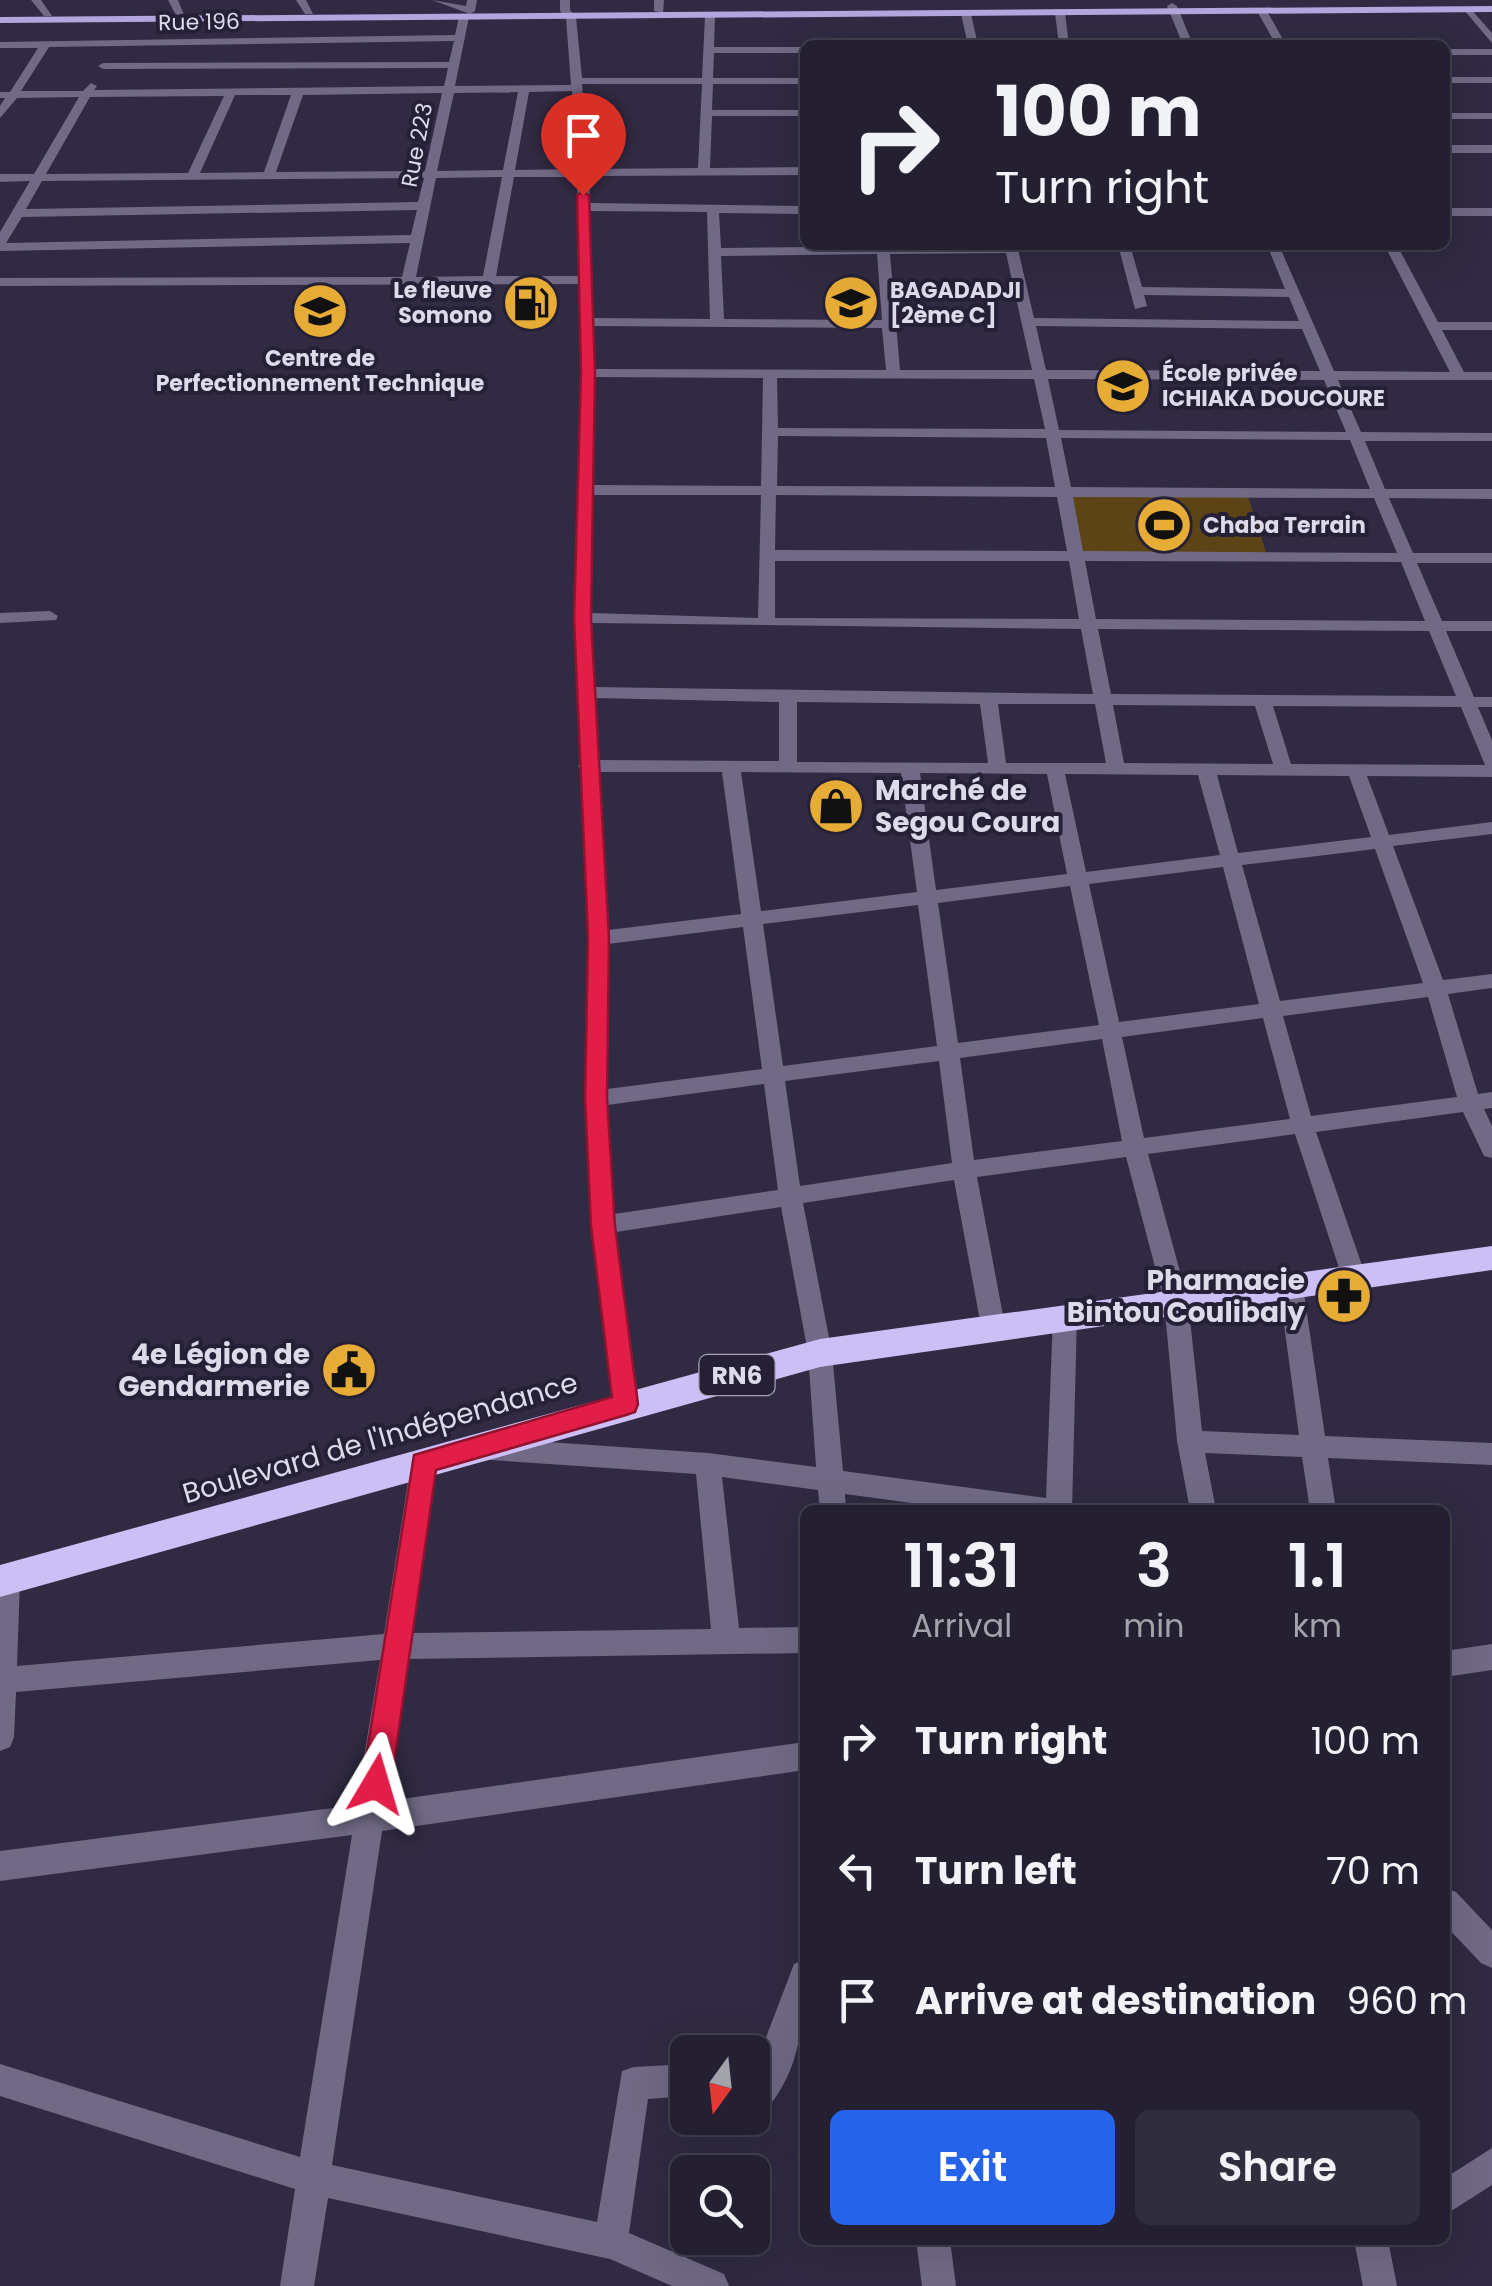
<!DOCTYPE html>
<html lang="en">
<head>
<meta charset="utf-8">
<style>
	:root { --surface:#242032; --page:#302d3e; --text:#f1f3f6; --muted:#a3a3ac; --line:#413e4d; --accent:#2563eb }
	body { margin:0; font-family:Poppins,sans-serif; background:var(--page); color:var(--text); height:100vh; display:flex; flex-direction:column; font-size:38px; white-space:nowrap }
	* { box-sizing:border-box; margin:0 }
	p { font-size:32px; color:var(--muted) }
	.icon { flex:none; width:55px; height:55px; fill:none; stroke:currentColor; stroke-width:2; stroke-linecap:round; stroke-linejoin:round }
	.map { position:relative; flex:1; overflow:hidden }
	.side { position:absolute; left:800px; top:1505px; width:650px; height:740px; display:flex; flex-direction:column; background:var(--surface); border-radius:15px; box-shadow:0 10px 40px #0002,0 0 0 2px var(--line) }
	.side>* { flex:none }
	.top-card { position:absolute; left:800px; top:40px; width:650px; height:210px; border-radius:15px; box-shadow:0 10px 40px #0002,0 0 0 2px var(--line); background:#242032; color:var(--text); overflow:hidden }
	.needle { width:65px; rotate:195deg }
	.buttons { position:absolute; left:670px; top:2035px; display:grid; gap:20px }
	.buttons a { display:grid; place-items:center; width:100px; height:100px; border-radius:15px; background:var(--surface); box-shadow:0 10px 40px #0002,0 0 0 2px var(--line); font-size:50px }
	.pin { position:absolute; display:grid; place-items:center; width:85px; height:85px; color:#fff; margin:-102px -42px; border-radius:50% 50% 50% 0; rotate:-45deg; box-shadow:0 0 10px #0007 }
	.pin .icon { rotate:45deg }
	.me { position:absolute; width:110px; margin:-55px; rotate:7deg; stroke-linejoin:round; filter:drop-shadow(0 0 8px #0008) }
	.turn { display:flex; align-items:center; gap:35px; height:210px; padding:0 30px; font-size:45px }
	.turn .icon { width:130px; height:130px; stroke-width:2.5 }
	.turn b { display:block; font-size:70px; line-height:85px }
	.eta { display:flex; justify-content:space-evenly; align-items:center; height:170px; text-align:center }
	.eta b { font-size:60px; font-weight:600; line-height:70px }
	.button { display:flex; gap:20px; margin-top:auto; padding:20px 30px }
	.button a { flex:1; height:115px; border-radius:15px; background:var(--accent); color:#fff; font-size:40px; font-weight:600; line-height:115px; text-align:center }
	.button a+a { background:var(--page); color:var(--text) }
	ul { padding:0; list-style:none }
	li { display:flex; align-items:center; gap:30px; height:130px; padding:0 30px }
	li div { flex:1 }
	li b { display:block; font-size:38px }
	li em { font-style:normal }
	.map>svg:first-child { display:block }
	.green { fill:#5c4417 }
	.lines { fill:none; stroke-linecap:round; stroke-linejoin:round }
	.minor { fill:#716a86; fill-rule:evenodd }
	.major { fill:#b3a5dd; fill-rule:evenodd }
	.highway { fill:#ccbff5; fill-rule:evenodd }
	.route { fill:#e11d48; stroke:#92132f; stroke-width:2.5 }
	.labels { text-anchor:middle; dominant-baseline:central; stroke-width:8; stroke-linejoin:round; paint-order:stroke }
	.far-street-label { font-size:22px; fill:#dddaea; stroke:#262037 }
	.far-poi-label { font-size:22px; font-weight:bold; fill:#dddaea; stroke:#262037; text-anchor:start }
	.shield { fill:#262037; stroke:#a6a2b4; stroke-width:2.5 }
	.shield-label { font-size:25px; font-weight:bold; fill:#dddaea }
	.poi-label { font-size:28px; font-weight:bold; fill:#dddaea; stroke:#262037; text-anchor:end }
	.street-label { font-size:28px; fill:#dddaea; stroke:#262037 }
</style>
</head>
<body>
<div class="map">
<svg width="1492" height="2286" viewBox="0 0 1492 2286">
	<rect width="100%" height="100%" fill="#302a42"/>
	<path class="green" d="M1064,492L1247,493L1268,558L1077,557Z"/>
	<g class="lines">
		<path class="minor" d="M31,0H41L52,16H44Z
			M168,0H178L184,15H176Z
			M296,0H306L313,14H305Z
			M432,0L466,6L467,0H477L475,11L470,14Z
			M560,0H570V10L576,17L582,78H702L705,16L710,13L715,16L714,47H805V53H714L713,78H805V84H713L712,110H805V116H712L710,168L805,167V175L589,176L590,203L805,206V214L719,213L721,248L1017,245L1034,318L1299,321L1289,297L1144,295L1147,306L1135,309L1118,245H1130L1142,287L1285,289L1267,245H1397L1438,322H1492V330H1442L1464,372H1492V380H1338L1361,432L1492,433V441H1365L1385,489H1492V499L1389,498L1413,553H1492V563H1417L1442,621H1492V631H1446L1474,697H1492V707H1478L1492,740V777L1367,776L1389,835L1492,822V834L1393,846L1443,980L1492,974V988L1448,994L1478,1094L1492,1092V1108L1484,1109L1492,1126V1158L1484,1156L1463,1112L1316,1132L1367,1280L1363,1287H1347L1343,1280L1295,1134L1148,1154L1188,1301L1202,1431L1299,1435L1279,1287L1282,1280H1300L1303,1287L1325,1436L1492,1443V1465L1328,1458L1336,1510H1310L1302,1457L1205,1453L1216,1510H1190L1177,1441L1164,1301L1126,1157L977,1177L1005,1326L1002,1333L993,1336L984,1333L981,1326L954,1180L803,1203L832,1353L843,1471L1046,1498L1053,1316L1056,1309L1065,1306L1074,1309L1077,1316L1072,1510H964L845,1494L846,1510H820L818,1490L722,1477L739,1628L805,1627V1653L408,1659L387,1801L805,1742V1770L382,1831L332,2165L597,2222L622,2071L634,2067L688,2064V2096L648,2099L629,2233L724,2274L729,2286H672L610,2259L328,2198L314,2286H280L295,2189L0,2096V2064L300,2157L352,1835L0,1881V1851L356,1805L380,1660L16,1692L14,1737L10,1747L0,1751V1570L16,1571L20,1580L17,1666L384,1634L411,1463L415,1455L424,1452L433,1455L437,1463L412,1633L711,1629L696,1474L491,1460L482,1457L478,1449L482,1441L491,1438L708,1453L816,1467L808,1353L781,1207L616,1232L639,1404L635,1411L626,1415L617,1411L613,1404L591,1225L585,1098L588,938L581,770L578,766L581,762L575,618L581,373L579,284L0,286V278L402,277L410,243L0,251V232L30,181L0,182V174H34L79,97L17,98L0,118V106L5,98H0V92H10L38,48H0V42L455,35L459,17L464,14L469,17L455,86L571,85L566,18L560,11ZM454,41L449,62L103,63L98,66L103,69L448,68L444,86L94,90L97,86L91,83L83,91H21L49,47ZM582,84H702L698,168L589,169ZM572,91L577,169L515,170L529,92ZM518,92L503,170L437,171L454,93ZM442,93L425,171L276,172L303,95ZM235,95H291L264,172L200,173ZM224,96L188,173L46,174L90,97ZM502,177L483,276L416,277L436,178ZM514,177H577L579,276H496ZM424,178L418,202L26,209L42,181ZM417,210L411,235L6,243L22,217ZM590,211L707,212L710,319L593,318ZM1282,252H1388L1450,372L1334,371ZM1006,253L1032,370H900L890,254ZM877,254L882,320L724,319L721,256ZM594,326L882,328L886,370L595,369ZM1036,326L1302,329L1320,371L1046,370ZM595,377L763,378L761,486L593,485ZM777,378L1034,379L1045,429L778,428ZM1048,379L1324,380L1346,432L1059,430ZM778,436L1046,438L1055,487L777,486ZM1061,438L1350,440L1370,489L1071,487ZM593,495H761L758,618L591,613ZM776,495L1057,497L1067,551L775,550ZM1073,497L1374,498L1397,553L1083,551ZM775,561H1069L1079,619L775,618ZM1085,561L1401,562L1425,621L1096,619ZM592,623L1081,629L1093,694L595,687ZM1098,629L1429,631L1456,696L1111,694ZM596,698L779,702V761L599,760ZM797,702L980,704L988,763L797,762ZM998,704H1095L1106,763H1006ZM1113,705L1255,706L1273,764L1124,763ZM1273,706L1461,707L1485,765L1291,764ZM599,772H722L741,914L608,930ZM741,772L901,773L917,892L761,911ZM920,773L1047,774L1067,874L936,890ZM1065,774L1198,775L1220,855L1086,872ZM1217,775L1349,776L1371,837L1238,853ZM1375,849L1423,983L1280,1001L1242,865ZM1223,867L1259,1004L1119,1022L1089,884ZM1070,886L1099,1025L958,1043L938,903ZM918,905L937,1046L783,1066L763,924ZM743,927L762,1069L607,1089L608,944ZM1428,997L1457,1097L1311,1116L1283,1016ZM1263,1018L1290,1119L1144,1138L1122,1037ZM1102,1039L1122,1141L974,1160L960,1058ZM939,1061L952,1163L800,1186L785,1081ZM764,1084L778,1190L614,1214L607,1105Z
			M654,0H664L663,13L654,11Z
			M1172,3L1177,6L1193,45H1183L1167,6Z
			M1469,7L1492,33V43L1464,10Z
			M1262,8L1267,11L1286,45H1276L1257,11Z
			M1060,10L1065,13L1069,45H1059L1055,13Z
			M966,11L971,14L978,45H968L961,14Z
			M1445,49H1492V55H1445Z
			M1445,77H1492V83H1445Z
			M1445,113H1492V119H1445Z
			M1445,145H1492V153H1445Z
			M1445,208H1492V216H1445Z
			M50,611L58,616L56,620L0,623V613Z
			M1492,1644V1670L1445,1677V1651Z
			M1445,1888L1456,1892L1492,1930V1968L1481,1963L1445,1925Z
			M805,1959C805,2010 803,2065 769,2106L752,2109V2074L794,1964Z
			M1492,2148V2185L1445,2215V2178Z
			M916,2240H950L956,2286H922Z
			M1354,2240H1388L1397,2286H1363Z"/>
		<path class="major" d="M1492,6V12L0,23V17Z"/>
		<path class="highway" d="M1492,1246V1270L820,1367L0,1597V1565L820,1339Z"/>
	</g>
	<path class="route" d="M583,192L589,195L595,373L591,618L609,938L607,1098L615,1226L638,1404L635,1412L626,1415L436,1470L391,1784L387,1794L376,1798L366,1794L362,1784L414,1455L612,1397L591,1226L585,1098L588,938L574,618L581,373L577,195Z"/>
	<defs>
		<g id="fuel-disc" transform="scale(2.875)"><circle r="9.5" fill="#e7ac36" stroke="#262037"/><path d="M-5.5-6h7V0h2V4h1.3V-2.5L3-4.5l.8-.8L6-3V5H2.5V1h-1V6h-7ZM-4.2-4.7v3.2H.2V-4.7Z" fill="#111"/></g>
		<g id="school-disc" transform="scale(2.875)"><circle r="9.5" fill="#e7ac36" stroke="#262037"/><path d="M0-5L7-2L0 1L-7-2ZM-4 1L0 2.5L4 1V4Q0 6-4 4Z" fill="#111"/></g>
		<g id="stadium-disc" transform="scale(2.875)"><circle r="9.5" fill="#e7ac36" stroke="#262037"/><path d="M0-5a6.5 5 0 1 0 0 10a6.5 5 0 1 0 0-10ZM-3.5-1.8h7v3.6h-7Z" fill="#111"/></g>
		<g id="shop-disc" transform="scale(2.875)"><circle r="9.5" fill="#e7ac36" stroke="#262037"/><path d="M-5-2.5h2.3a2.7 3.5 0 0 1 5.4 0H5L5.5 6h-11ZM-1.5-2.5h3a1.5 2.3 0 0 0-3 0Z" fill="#111"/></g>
		<g id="pharmacy-disc" transform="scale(2.875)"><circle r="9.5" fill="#e7ac36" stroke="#262037"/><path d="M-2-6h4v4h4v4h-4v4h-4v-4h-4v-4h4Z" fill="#111"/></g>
		<g id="civic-disc" transform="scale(2.875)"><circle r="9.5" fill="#e7ac36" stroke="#262037"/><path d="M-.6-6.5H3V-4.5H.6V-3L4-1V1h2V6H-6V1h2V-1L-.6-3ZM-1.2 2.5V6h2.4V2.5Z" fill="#111"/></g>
	</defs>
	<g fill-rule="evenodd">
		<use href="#fuel-disc" x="531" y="303"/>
		<use href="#school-disc" x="851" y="303"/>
		<use href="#school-disc" x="320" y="311"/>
		<use href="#school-disc" x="1123" y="386"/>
		<use href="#stadium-disc" x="1164" y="525"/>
		<use href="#shop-disc" x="836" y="806"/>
		<use href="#pharmacy-disc" x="1344" y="1296"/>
		<use href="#civic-disc" x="349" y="1370"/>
	</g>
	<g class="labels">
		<g class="far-street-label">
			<text transform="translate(199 22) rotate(-1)">Rue 196</text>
			<text transform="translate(417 145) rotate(-79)">Rue 223</text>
		</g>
		<g class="far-poi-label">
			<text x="492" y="290" text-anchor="end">Le fleuve<tspan x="492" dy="25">Somono</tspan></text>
			<text x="890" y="290">BAGADADJI<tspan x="890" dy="25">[2ème C]</tspan></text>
			<text x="320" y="358" text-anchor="middle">Centre de<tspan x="320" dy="25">Perfectionnement Technique</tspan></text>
			<text x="1162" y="373">École privée<tspan x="1162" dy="25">ICHIAKA DOUCOURE</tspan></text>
			<text x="1203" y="525">Chaba Terrain</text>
		</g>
		<rect class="shield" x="699.5" y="1355" width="75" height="40" rx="8"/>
		<g class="shield-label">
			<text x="737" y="1375">RN6</text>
		</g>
		<g class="poi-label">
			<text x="875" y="790" text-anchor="start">Marché de<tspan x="875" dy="32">Segou Coura</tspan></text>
			<text x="1305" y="1280">Pharmacie<tspan x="1305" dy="32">Bintou Coulibaly</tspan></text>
			<text x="310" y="1354">4e Légion de<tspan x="310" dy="32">Gendarmerie</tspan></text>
		</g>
		<g class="street-label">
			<text transform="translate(380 1438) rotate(-16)">Boulevard de l'Indépendance</text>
		</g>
	</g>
</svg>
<div class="buttons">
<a><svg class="needle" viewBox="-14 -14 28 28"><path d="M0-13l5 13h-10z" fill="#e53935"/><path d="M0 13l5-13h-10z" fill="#a3a3ac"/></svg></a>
<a><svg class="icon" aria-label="search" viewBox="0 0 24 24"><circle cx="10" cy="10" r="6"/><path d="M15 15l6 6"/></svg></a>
</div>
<div class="pin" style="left:583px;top:195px;background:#d93025"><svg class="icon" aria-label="arrive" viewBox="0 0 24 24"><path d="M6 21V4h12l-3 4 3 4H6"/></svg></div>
<svg class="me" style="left:376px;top:1784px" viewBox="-20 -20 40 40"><path d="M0-17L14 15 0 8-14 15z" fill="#e11d48" stroke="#fff" stroke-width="4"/></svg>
<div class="top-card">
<div class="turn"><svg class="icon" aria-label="right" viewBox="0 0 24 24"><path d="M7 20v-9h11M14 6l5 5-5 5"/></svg><div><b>100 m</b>Turn right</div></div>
</div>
<section class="side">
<div class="eta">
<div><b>11:31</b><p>Arrival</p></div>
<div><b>3</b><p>min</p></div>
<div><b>1.1</b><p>km</p></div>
</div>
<ul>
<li><svg class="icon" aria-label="right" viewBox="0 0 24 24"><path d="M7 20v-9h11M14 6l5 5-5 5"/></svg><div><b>Turn right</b></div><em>100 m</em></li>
<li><svg class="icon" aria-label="left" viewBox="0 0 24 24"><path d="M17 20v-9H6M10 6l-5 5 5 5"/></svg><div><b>Turn left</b></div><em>70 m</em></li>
<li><svg class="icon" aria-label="arrive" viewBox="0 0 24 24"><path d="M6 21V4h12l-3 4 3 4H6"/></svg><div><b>Arrive at destination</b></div><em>960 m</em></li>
</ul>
<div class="button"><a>Exit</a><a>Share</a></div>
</section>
</div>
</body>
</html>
